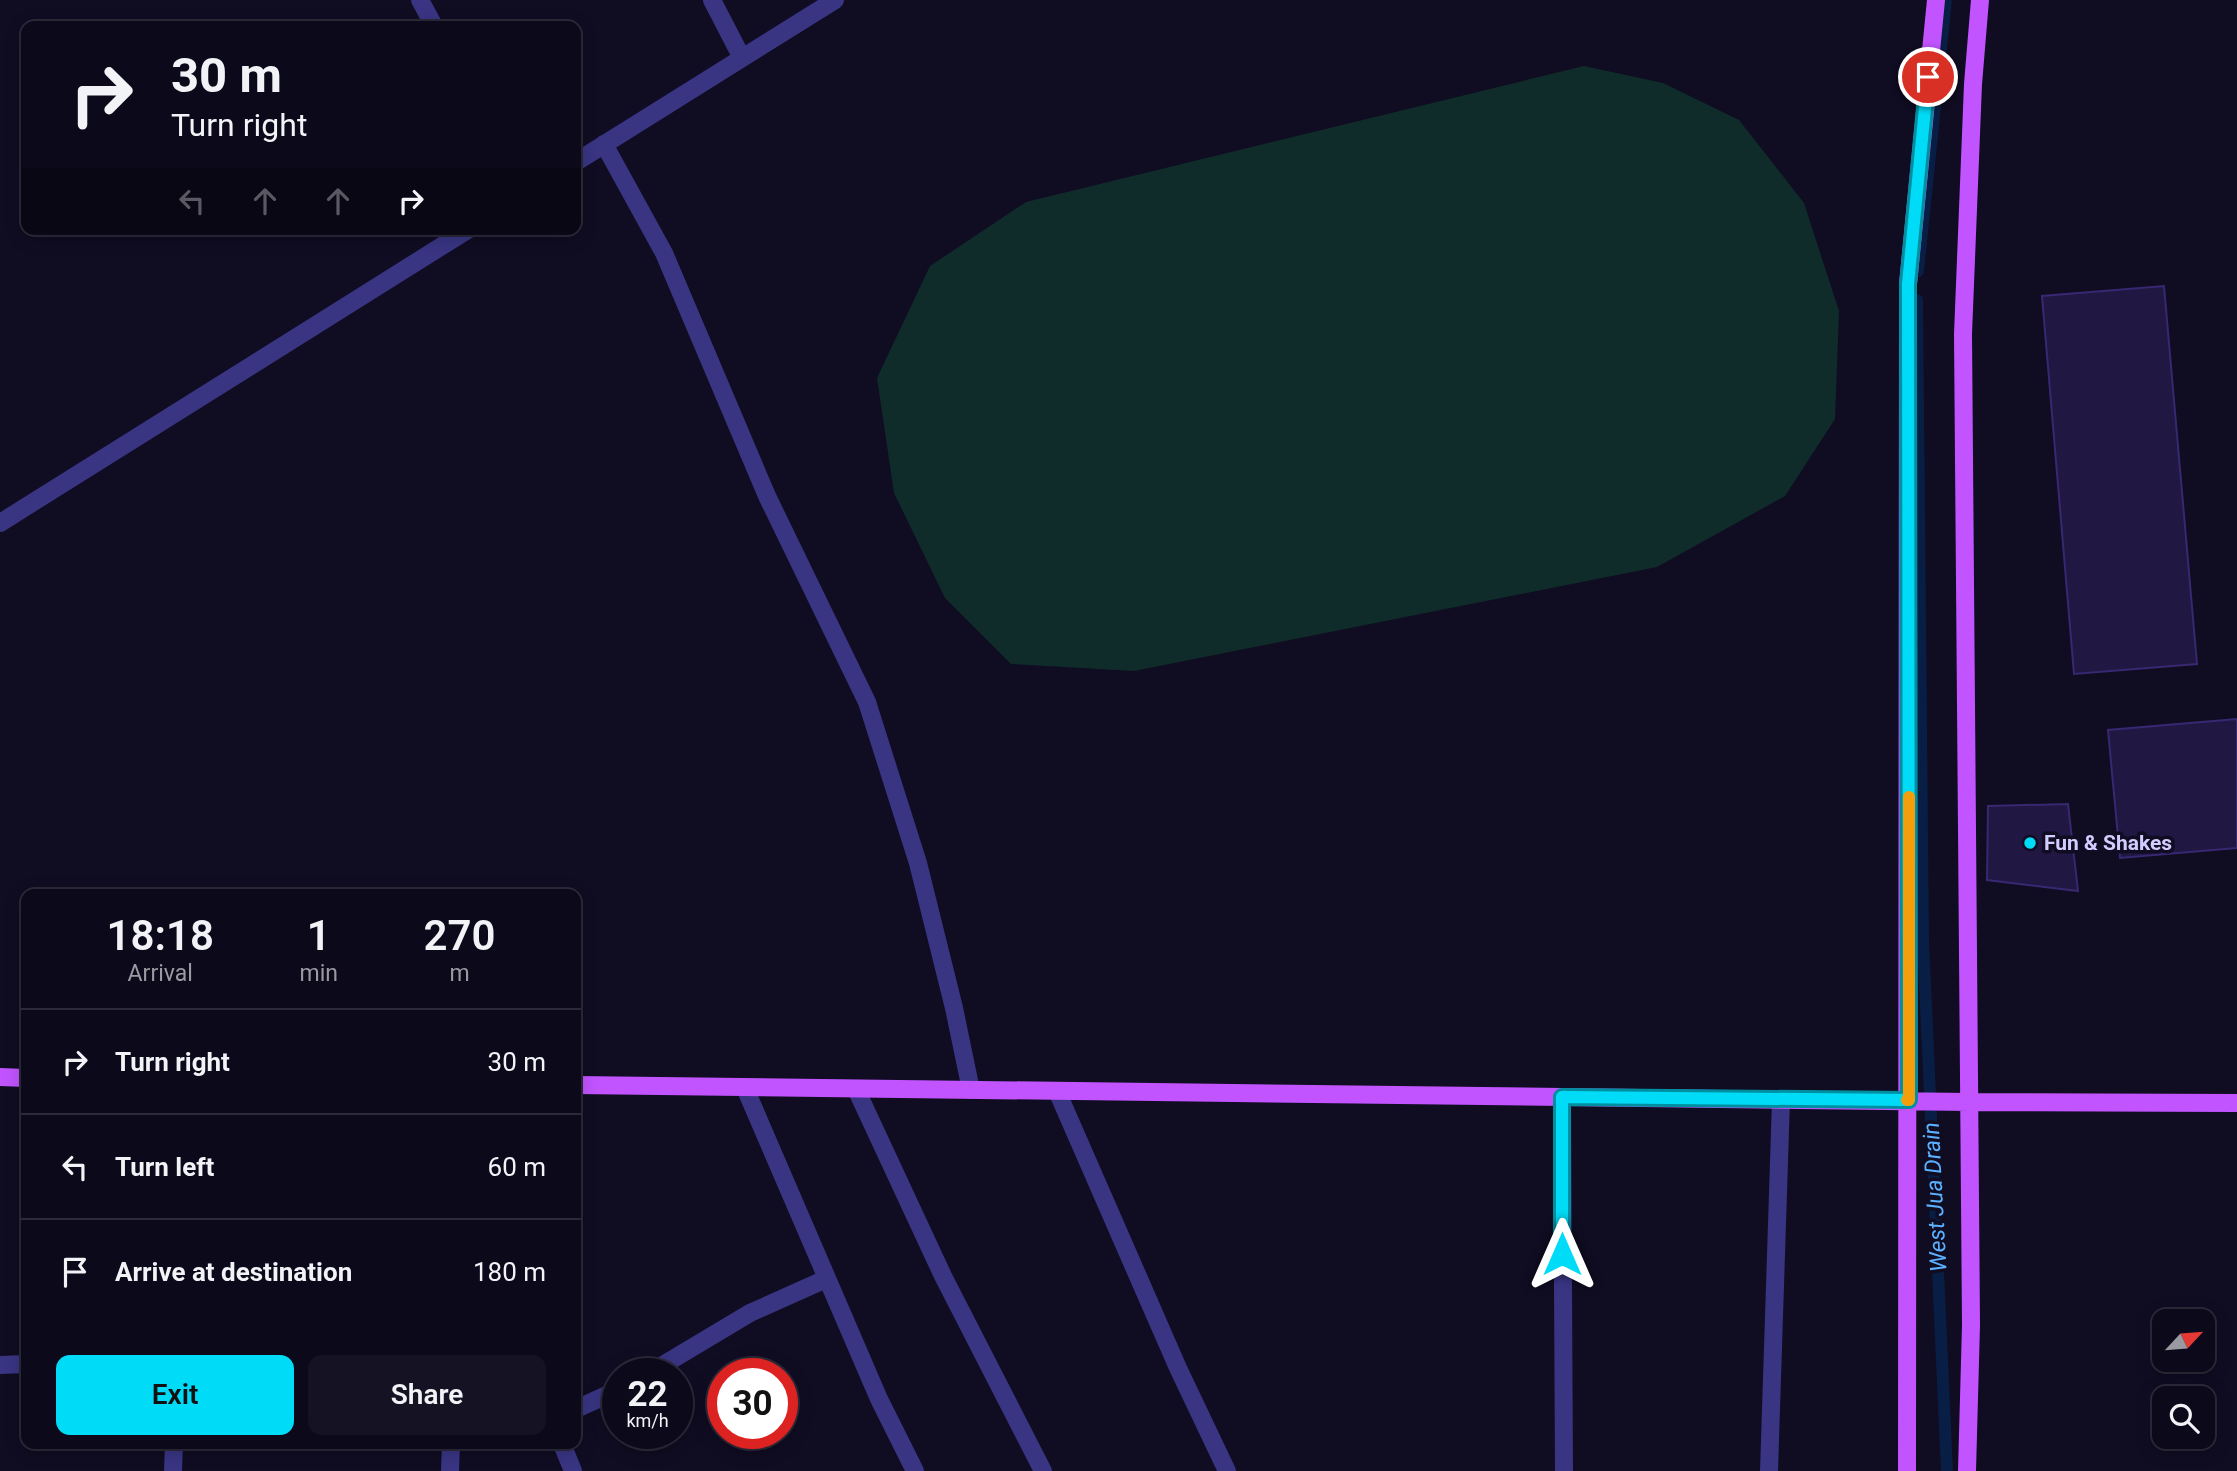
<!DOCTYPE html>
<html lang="en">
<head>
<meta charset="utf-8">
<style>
	:root { --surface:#0c091a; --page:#151223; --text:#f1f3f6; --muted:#9a9aa2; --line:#2c2a39; --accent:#00dcf8 }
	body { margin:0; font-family:Roboto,sans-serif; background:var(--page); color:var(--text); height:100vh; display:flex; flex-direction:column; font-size:26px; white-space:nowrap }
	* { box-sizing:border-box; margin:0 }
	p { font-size:23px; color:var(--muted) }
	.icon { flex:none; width:38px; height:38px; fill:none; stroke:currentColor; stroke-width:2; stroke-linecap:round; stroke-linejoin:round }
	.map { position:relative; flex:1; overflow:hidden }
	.side { position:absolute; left:21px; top:889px; width:560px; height:560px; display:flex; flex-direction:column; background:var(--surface); border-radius:14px; box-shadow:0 4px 18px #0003,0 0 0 2px var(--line) }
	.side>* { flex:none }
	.top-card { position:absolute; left:21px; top:21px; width:560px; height:214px; border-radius:14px; box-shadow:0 4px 18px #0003,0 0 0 2px var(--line); background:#0c091a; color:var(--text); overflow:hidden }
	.needle { width:46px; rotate:64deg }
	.controls { position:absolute; left:2152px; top:1309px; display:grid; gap:14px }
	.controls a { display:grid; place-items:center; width:63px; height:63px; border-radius:14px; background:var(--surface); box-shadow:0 4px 18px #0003,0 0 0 2px var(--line); font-size:35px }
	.speed { position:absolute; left:602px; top:1358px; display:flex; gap:14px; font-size:35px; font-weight:700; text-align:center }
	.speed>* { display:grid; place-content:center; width:91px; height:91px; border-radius:50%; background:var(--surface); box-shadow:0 4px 18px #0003,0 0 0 2px var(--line); line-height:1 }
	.speed small { font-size:18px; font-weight:400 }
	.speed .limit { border:10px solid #d22; background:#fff; color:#111 }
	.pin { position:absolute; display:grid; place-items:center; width:60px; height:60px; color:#fff; margin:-30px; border:4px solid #fff; border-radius:50%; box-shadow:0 2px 7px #0007 }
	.me { position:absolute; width:77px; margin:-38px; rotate:0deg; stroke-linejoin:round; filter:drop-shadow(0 0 5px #0008) }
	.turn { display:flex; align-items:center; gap:24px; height:147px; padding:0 35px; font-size:32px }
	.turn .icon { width:91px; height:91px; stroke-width:2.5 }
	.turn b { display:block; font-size:49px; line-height:60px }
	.lanes { display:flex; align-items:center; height:66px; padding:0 35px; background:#0003; justify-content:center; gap:35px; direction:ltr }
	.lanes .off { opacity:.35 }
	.eta { display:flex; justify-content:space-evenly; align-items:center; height:119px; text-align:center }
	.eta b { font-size:42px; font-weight:600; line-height:49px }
	.button { display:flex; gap:14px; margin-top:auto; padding:14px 35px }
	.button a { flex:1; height:80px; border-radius:14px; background:var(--accent); color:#111; font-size:28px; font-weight:600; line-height:80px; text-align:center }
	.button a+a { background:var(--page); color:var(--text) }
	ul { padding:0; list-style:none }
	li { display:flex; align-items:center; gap:21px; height:105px; padding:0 35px; border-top:2px solid var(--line) }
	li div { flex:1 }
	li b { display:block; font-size:26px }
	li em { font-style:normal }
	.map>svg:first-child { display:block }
	.green { fill:#0f2c2b }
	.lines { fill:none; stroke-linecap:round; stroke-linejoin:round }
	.stream { stroke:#091e44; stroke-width:12 }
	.building { fill:#211743; stroke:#372871; stroke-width:2 }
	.minor { stroke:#393583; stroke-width:18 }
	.major { stroke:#c154ff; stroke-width:18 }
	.route-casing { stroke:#008fa1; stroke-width:18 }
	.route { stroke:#00dcf8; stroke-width:12 }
	.slow { stroke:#f59e0b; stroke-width:12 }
	.poi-dot { fill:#00dcf8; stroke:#100c22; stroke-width:2.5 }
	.labels { text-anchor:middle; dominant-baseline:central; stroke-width:7; stroke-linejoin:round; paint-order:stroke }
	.poi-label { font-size:21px; font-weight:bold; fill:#d3cdff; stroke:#100c22; text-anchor:start }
	.water-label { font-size:23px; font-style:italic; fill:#5bb1ff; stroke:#100c22 }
</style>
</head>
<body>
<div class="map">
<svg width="2237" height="1471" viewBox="0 0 2237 1471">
	<rect width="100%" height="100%" fill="#100c22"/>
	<path class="green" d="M1584,66L1663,83L1739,120L1804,203L1839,311L1835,419L1785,496L1657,567L1134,671L1011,664L945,598L894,493L877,378L930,266L1026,202Z"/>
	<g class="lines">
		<path class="stream" d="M1918,271L1946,0
			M1917,300L1923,940L1947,1471"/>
	</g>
	<path class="building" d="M2164,286L2197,664L2074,674L2042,296Z
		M2237,719V848L2120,858L2108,730Z
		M2068,804L2078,891L1987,880L1988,806Z"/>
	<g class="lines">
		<path class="minor" d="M420,0L434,26
			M712,0L742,58
			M604,144L664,253L767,496L867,702L918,863L954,1008L971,1090
			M576,162L835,0
			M0,523L469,229
			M745,1088L879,1399L915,1471
			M856,1089L943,1276L1043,1471
			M1057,1091L1178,1368L1227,1471
			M1562,1097L1564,1471
			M0,1365L26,1364
			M648,1374L750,1313L826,1279
			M576,1409L618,1390
			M562,1444L573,1471
			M173,1471L174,1444
			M450,1471L451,1444
			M1769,1471L1781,1100"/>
		<path class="major" d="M0,1077L26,1078
			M576,1085L1970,1102L2237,1103
			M1907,1471L1908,284L1936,0
			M1967,1471L1971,1325L1963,334L1973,84L1980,0"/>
	</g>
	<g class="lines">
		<g class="route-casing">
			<path id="route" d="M1562,1254V1097L1909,1100L1908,284L1928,77"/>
		</g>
		<use href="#route" class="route"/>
		<path class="slow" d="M1907,1100H1909V797"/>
	</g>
	<circle class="poi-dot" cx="2030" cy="843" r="7"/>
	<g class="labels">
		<g class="poi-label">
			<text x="2044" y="843">Fun &amp; Shakes</text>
		</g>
		<g class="water-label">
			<text transform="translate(1935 1197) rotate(-93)">West Jua Drain</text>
		</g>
	</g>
</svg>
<div class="controls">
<a><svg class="needle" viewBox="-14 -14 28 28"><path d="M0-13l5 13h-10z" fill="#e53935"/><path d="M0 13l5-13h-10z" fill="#9a9aa2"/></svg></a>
<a><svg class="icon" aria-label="search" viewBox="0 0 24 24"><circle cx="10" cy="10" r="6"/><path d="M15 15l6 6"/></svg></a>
</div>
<div class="speed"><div>22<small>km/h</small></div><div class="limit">30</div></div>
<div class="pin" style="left:1928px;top:77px;background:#d93025"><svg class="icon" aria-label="arrive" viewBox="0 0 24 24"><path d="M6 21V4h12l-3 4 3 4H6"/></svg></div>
<svg class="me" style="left:1562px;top:1254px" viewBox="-20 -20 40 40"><path d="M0-17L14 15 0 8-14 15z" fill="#00dcf8" stroke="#fff" stroke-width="4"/></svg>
<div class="top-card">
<div class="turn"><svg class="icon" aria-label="right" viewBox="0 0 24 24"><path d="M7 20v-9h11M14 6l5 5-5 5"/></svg><div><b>30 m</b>Turn right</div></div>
<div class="lanes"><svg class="icon off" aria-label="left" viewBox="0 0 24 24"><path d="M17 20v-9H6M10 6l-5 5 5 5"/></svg><svg class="icon off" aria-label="ahead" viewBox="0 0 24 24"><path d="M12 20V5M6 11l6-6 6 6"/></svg><svg class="icon off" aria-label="ahead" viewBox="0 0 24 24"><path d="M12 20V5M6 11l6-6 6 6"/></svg><svg class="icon" aria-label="right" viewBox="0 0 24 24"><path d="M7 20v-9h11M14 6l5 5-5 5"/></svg></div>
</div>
<section class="side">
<div class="eta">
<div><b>18:18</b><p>Arrival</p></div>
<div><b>1</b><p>min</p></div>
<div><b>270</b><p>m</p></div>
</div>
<ul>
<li><svg class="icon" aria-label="right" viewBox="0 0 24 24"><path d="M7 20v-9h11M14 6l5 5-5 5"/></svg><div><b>Turn right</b></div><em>30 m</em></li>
<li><svg class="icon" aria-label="left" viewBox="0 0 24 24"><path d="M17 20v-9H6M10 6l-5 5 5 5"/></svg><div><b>Turn left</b></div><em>60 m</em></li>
<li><svg class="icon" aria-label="arrive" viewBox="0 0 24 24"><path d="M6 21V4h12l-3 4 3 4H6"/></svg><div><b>Arrive at destination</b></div><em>180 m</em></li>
</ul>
<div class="button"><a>Exit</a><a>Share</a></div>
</section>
</div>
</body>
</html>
